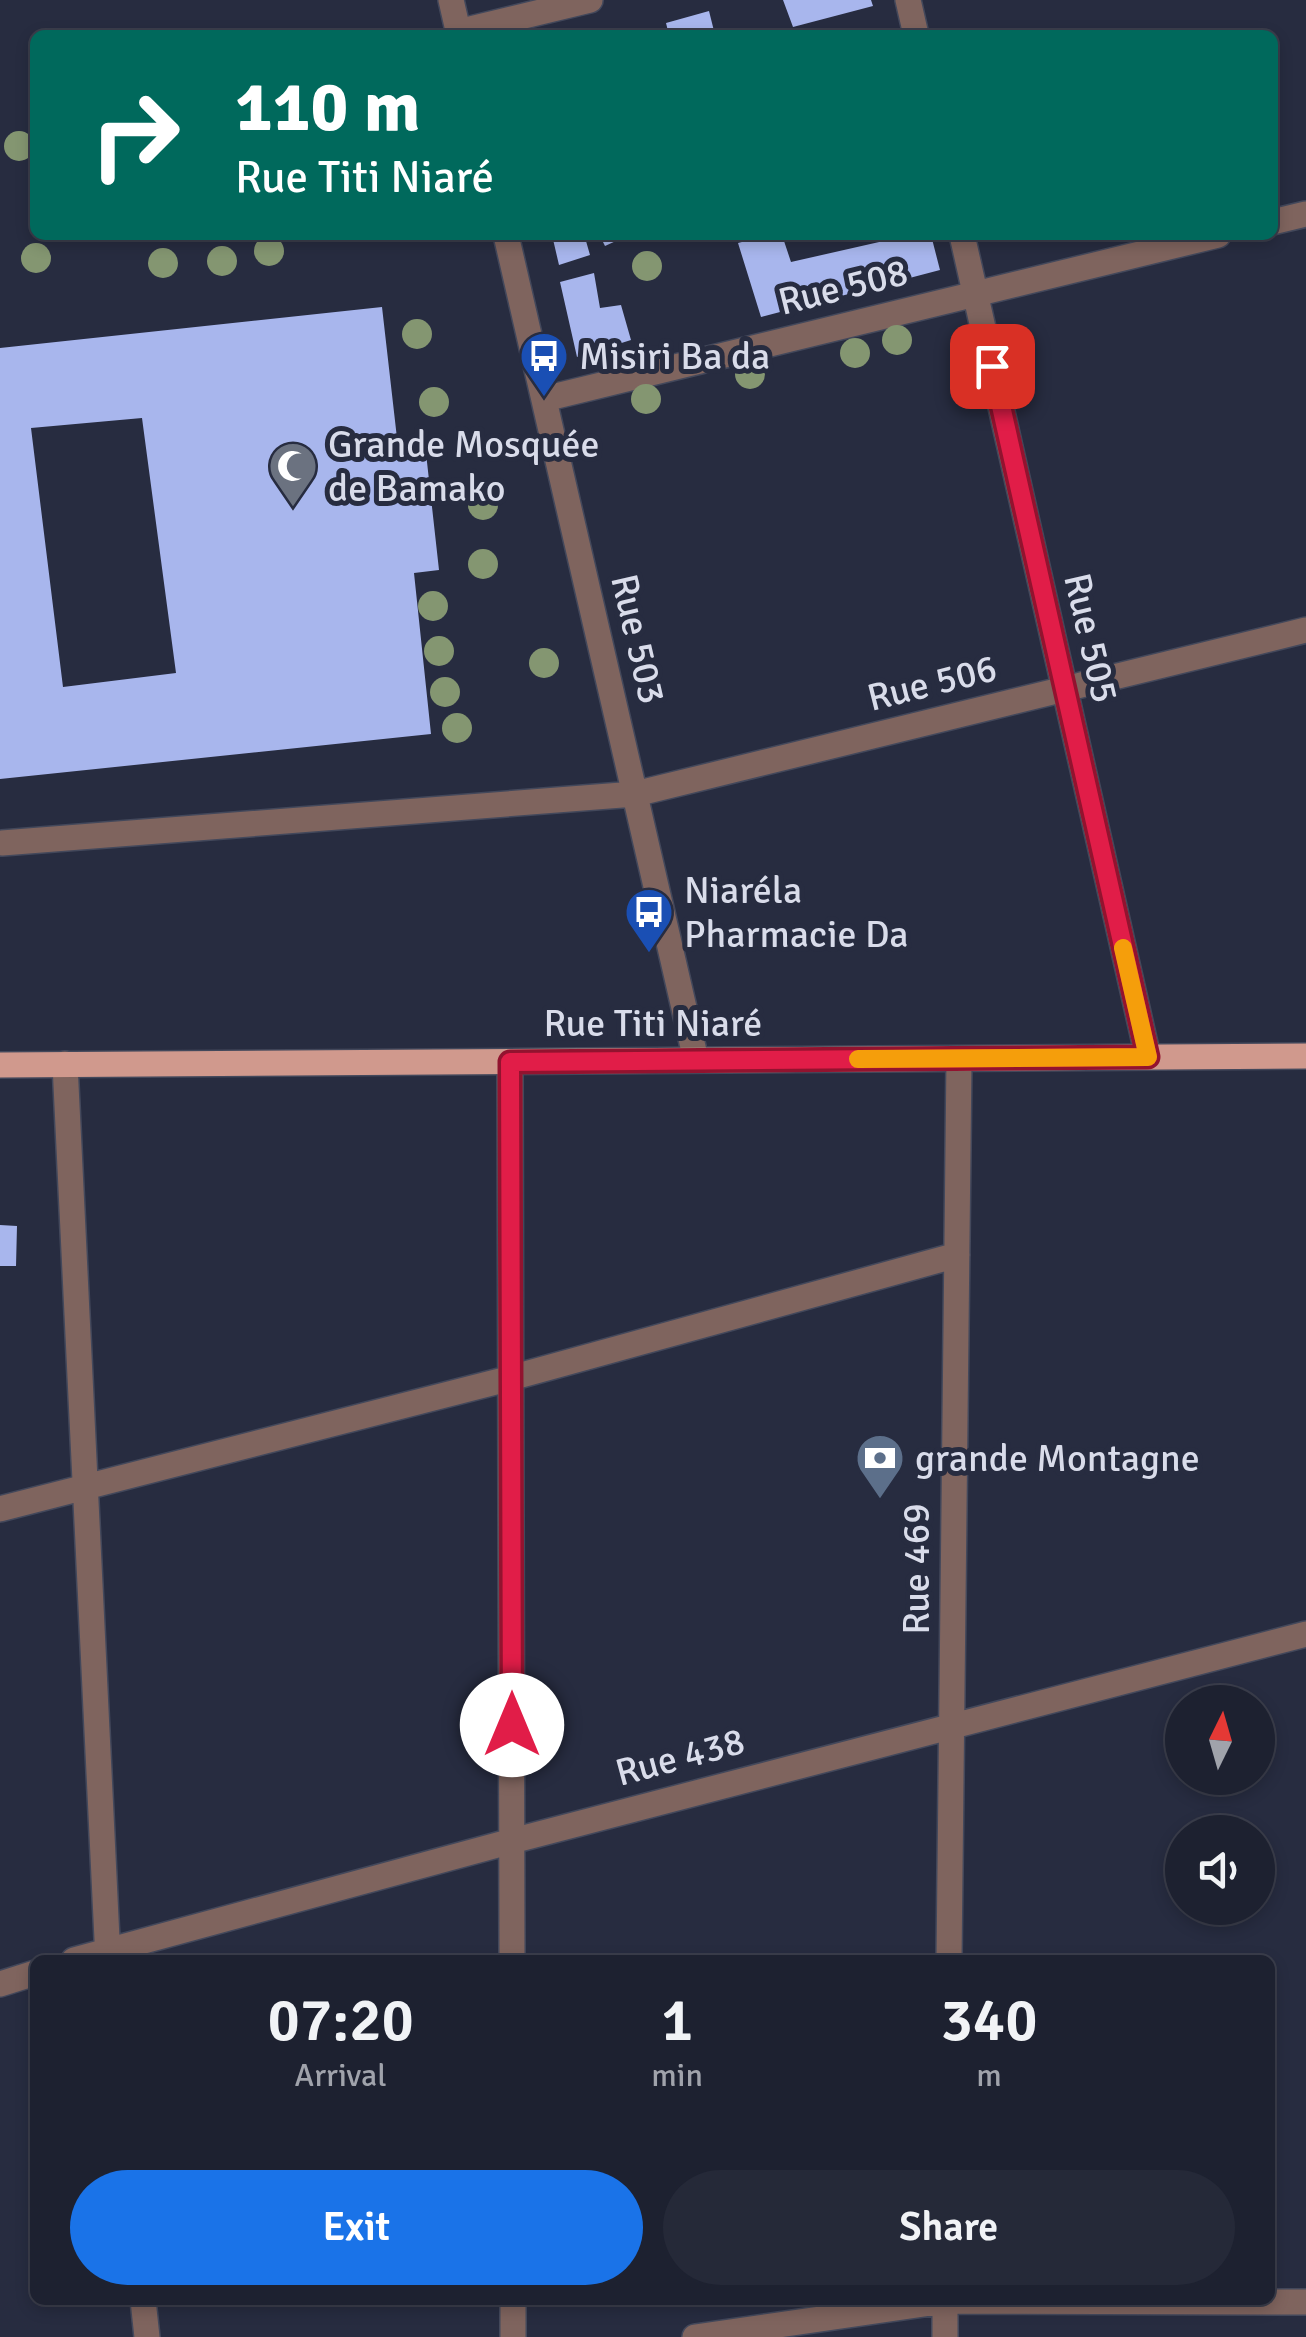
<!DOCTYPE html>
<html lang="en">
<head>
<meta charset="utf-8">
<style>
	:root { --surface:#1d2130; --page:#252938; --text:#f1f3f6; --muted:#a0a3ab; --line:#3b3e4c; --accent:#1a73e8 }
	body { margin:0; font-family:Signika,sans-serif; background:var(--page); color:var(--text); height:100vh; display:flex; flex-direction:column; font-size:38px; white-space:nowrap }
	* { box-sizing:border-box; margin:0 }
	p { font-size:32px; color:var(--muted) }
	.icon { flex:none; width:55px; height:55px; fill:none; stroke:currentColor; stroke-width:2; stroke-linecap:round; stroke-linejoin:round }
	.map { position:relative; flex:1; overflow:hidden }
	.drawer { position:absolute; left:30px; top:1955px; width:1245px; height:350px; display:flex; flex-direction:column; background:var(--surface); border-radius:15px; box-shadow:0 5px 15px #0003,0 0 0 2px var(--line) }
	.drawer>* { flex:none }
	.banner { position:absolute; left:30px; top:30px; width:1248px; height:210px; border-radius:15px; box-shadow:0 5px 15px #0003,0 0 0 2px var(--line); background:#00695c; color:#fff; overflow:hidden }
	.needle { width:65px; rotate:5deg }
	.buttons { position:absolute; left:1165px; top:1685px; display:grid; gap:20px }
	.buttons a { display:grid; place-items:center; width:110px; height:110px; border-radius:50%; background:var(--surface); box-shadow:0 5px 15px #0003,0 0 0 2px var(--line); font-size:50px }
	.pin { position:absolute; display:grid; place-items:center; width:85px; height:85px; color:#fff; margin:-42px; border-radius:20px; box-shadow:0 5px 15px #0006 }
	.me { position:absolute; width:110px; margin:-55px; rotate:0deg; stroke-linejoin:round; filter:drop-shadow(0 0 8px #0008) }
	.turn { display:flex; align-items:center; gap:35px; height:210px; padding:0 40px; font-size:45px }
	.turn .icon { width:130px; height:130px; stroke-width:2.5 }
	.turn b { display:block; font-size:70px; line-height:85px }
	.eta { display:flex; justify-content:space-evenly; align-items:center; height:170px; text-align:center }
	.eta b { font-size:60px; font-weight:600; line-height:70px }
	.cta { display:flex; gap:20px; margin-top:auto; padding:20px 40px }
	.cta a { flex:1; height:115px; border-radius:60px; background:var(--accent); color:#fff; font-size:40px; font-weight:600; line-height:115px; text-align:center }
	.cta a+a { background:var(--page); color:var(--text) }
	.map>svg:first-child { display:block }
	.building { fill:#a8b6ed; fill-rule:evenodd }
	.lines { fill:none; stroke-linecap:round; stroke-linejoin:round }
	.minor-casing { stroke:#43485b; stroke-width:28 }
	.major-casing { stroke:#43485b; stroke-width:28 }
	.minor { stroke:#7f645e; stroke-width:25 }
	.major { stroke:#d0998d; stroke-width:25 }
	.tree { fill:#849671 }
	.route-casing { stroke:#92132f; stroke-width:25 }
	.route { stroke:#e11d48; stroke-width:18 }
	.slow { stroke:#f59e0b; stroke-width:18 }
	.labels { text-anchor:middle; dominant-baseline:central; stroke-width:10; stroke-linejoin:round; paint-order:stroke }
	.street-label { font-size:38px; fill:#d9dcea; stroke:#272c40 }
	.poi-label { font-size:38px; fill:#d9dcea; stroke:#272c40; text-anchor:start }
</style>
</head>
<body>
<div class="map">
<svg width="1306" height="2337" viewBox="0 0 1306 2337">
	<rect width="100%" height="100%" fill="#272c40"/>
	<path class="building" d="M783,0H871L873,6L793,27Z
		M709,11L715,35H669L666,23Z
		M552,235H629L605,246L601,238L586,241L590,255L559,265Z
		M769,235H782L791,262L888,240L887,235H931L940,270L761,317L738,243Z
		M594,273L600,308L621,305L631,340L577,357L560,282Z
		M382,307L398,447L425,444L439,570L414,573L431,734L0,779V348ZM142,418L176,673L63,687L31,428Z
		M0,1225L17,1226L16,1266H0Z"/>
	<g class="lines">
		<g class="minor-casing">
			<path id="minor" d="M451,0L459,35
				M908,0L916,35
				M458,32L590,0
				M1272,222L1306,214
				M506,235L696,1060
				M962,235L1148,1057
				M544,399L1218,235
				M2,843L635,794L1306,630
				M510,1062L512,1960
				M65,1064L108,1960
				M0,1509L511,1378L957,1255
				M74,1960L512,1841L1306,1634
				M949,1960L959,1059
				M0,1984L35,1973
				M143,2300L147,2337
				M513,2300V2337
				M695,2337L945,2301L1306,2302
				M945,2337V2300"/>
		</g>
		<g class="major-casing">
			<path id="major" d="M0,1065L1306,1056"/>
		</g>
		<use href="#minor" class="minor"/>
		<use href="#major" class="major"/>
	</g>
	<g class="tree">
		<circle cx="19" cy="146" r="15"/>
		<circle cx="269" cy="251" r="15"/>
		<circle cx="36" cy="258" r="15"/>
		<circle cx="222" cy="261" r="15"/>
		<circle cx="163" cy="263" r="15"/>
		<circle cx="647" cy="266" r="15"/>
		<circle cx="417" cy="334" r="15"/>
		<circle cx="897" cy="340" r="15"/>
		<circle cx="855" cy="353" r="15"/>
		<circle cx="750" cy="374" r="15"/>
		<circle cx="646" cy="399" r="15"/>
		<circle cx="434" cy="402" r="15"/>
		<circle cx="483" cy="505" r="15"/>
		<circle cx="483" cy="564" r="15"/>
		<circle cx="433" cy="606" r="15"/>
		<circle cx="439" cy="651" r="15"/>
		<circle cx="544" cy="663" r="15"/>
		<circle cx="445" cy="692" r="15"/>
		<circle cx="457" cy="728" r="15"/>
	</g>
	<g class="lines">
		<g class="route-casing">
			<path id="route" d="M512,1725L510,1062L1148,1057L992,366"/>
		</g>
		<use href="#route" class="route"/>
		<path class="slow" d="M858,1059L1148,1057L1123,948"/>
	</g>
	<defs>
		<g id="bus-pin" transform="scale(2.5)"><path d="M0 17L-7.5 6A9.5 9.5 0 1 1 7.5 6Z" fill="#1a4fb4" stroke="#272c40"/><path d="M-5-6H5V4H4V6H2V4H-2V6H-4V4H-5ZM-3.5-4V0h7V-4ZM-3.5 1.2v1.5H-2V1.2ZM2 1.2v1.5H3.5V1.2Z" fill="#fff"/></g>
		<g id="mosque-pin" transform="scale(2.5)"><path d="M0 17L-7.5 6A9.5 9.5 0 1 1 7.5 6Z" fill="#6b7280" stroke="#272c40"/><path d="M3.5-4.9A6 6 0 1 0 3.5 4.9A5 5 0 1 1 3.5-4.9Z" fill="#fff"/></g>
		<g id="bank-pin" transform="scale(2.5)"><path d="M0 17L-7.5 6A9.5 9.5 0 1 1 7.5 6Z" fill="#5c6f8a" stroke="#272c40"/><path d="M-6-4H6V4H-6ZM0-2.3a2.3 2.3 0 1 0 0 4.6a2.3 2.3 0 1 0 0-4.6Z" fill="#fff"/></g>
	</defs>
	<g fill-rule="evenodd">
		<use href="#bus-pin" x="544" y="356"/>
		<use href="#mosque-pin" x="293" y="466"/>
		<use href="#bus-pin" x="649" y="912"/>
		<use href="#bank-pin" x="880" y="1458"/>
	</g>
	<g class="labels">
		<g class="street-label">
			<text transform="translate(843 287) rotate(-14)">Rue 508</text>
			<text transform="translate(1091 638) rotate(77)">Rue 505</text>
			<text transform="translate(638 639) rotate(77)">Rue 503</text>
			<text transform="translate(932 683) rotate(-14)">Rue 506</text>
			<text x="653" y="1023">Rue Titi Niaré</text>
			<text transform="translate(916 1569) rotate(-90)">Rue 469</text>
			<text transform="translate(680 1757) rotate(-15)">Rue 438</text>
		</g>
		<g class="poi-label">
			<text x="579" y="356">Misiri Ba da</text>
			<text x="328" y="444">Grande Mosquée<tspan x="328" dy="44">de Bamako</tspan></text>
			<text x="684" y="890">Niaréla<tspan x="684" dy="44">Pharmacie Da</tspan></text>
			<text x="915" y="1458">grande Montagne</text>
		</g>
	</g>
</svg>
<div class="buttons">
<a><svg class="needle" viewBox="-14 -14 28 28"><path d="M0-13l5 13h-10z" fill="#e53935"/><path d="M0 13l5-13h-10z" fill="#a0a3ab"/></svg></a>
<a><svg class="icon" aria-label="sound" viewBox="0 0 24 24"><path d="M4 9h4l5-4v14l-5-4H4zM17 9q2 3 0 6"/></svg></a>
</div>
<div class="pin" style="left:992px;top:366px;background:#d93025"><svg class="icon" aria-label="arrive" viewBox="0 0 24 24"><path d="M6 21V4h12l-3 4 3 4H6"/></svg></div>
<svg class="me" style="left:512px;top:1725px" viewBox="-20 -20 40 40"><circle r="19" fill="#fff"/><path d="M0-13L10 11 0 6-10 11z" fill="#e11d48"/></svg>
<div class="banner">
<div class="turn"><svg class="icon" aria-label="right" viewBox="0 0 24 24"><path d="M7 20v-9h11M14 6l5 5-5 5"/></svg><div><b>110 m</b>Rue Titi Niaré</div></div>
</div>
<section class="drawer">
<div class="eta">
<div><b>07:20</b><p>Arrival</p></div>
<div><b>1</b><p>min</p></div>
<div><b>340</b><p>m</p></div>
</div>
<div class="cta"><a>Exit</a><a>Share</a></div>
</section>
</div>
</body>
</html>
